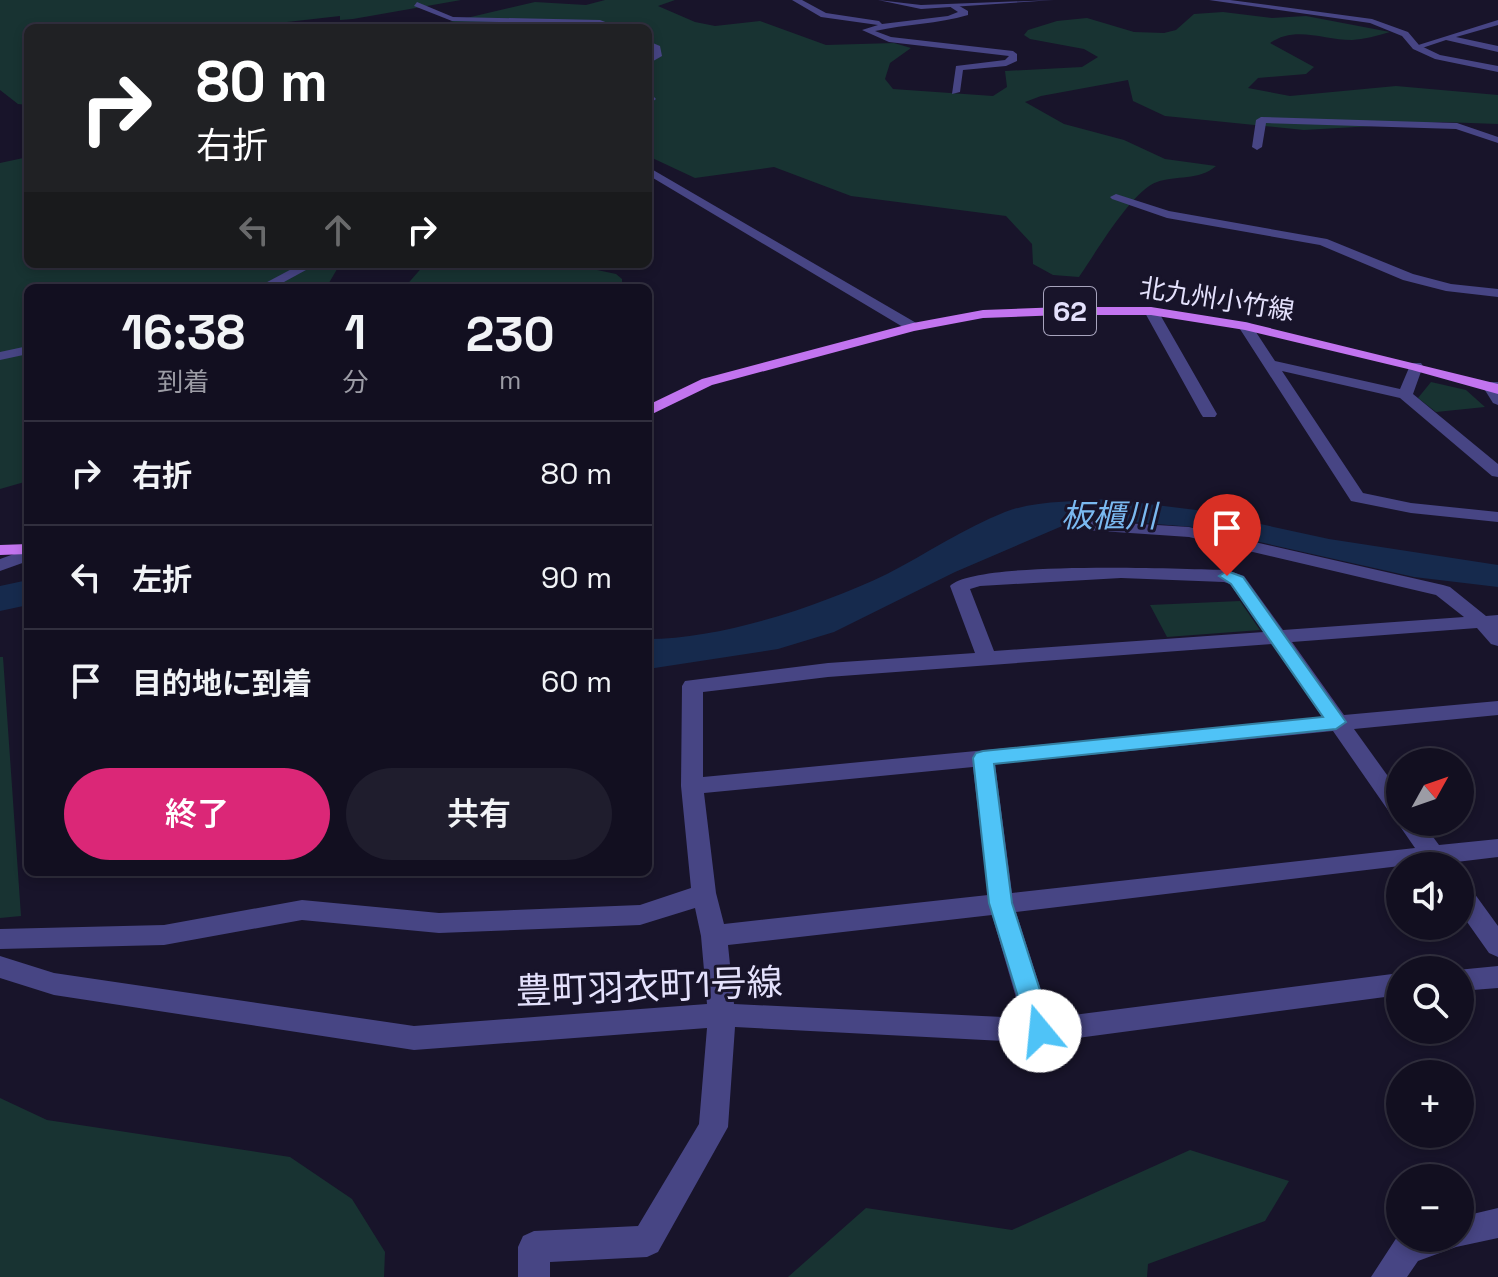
<!DOCTYPE html>
<html lang="ja">
<head>
<meta charset="utf-8">
<style>
	:root { --surface:#120f20; --page:#1f1d2d; --text:#f1f3f6; --muted:#9c9ca5; --line:#312f3e; --accent:#db2777 }
	body { margin:0; font-family:"Space Grotesk","Noto Sans JP",sans-serif; background:var(--page); color:var(--text); height:100vh; display:flex; flex-direction:column; font-size:30px; white-space:nowrap }
	* { box-sizing:border-box; margin:0 }
	p { font-size:26px; color:var(--muted) }
	.icon { flex:none; width:44px; height:44px; fill:none; stroke:currentColor; stroke-width:2; stroke-linecap:round; stroke-linejoin:round }
	.map { position:relative; flex:1; overflow:hidden }
	.panel { position:absolute; left:24px; top:284px; width:628px; height:592px; display:flex; flex-direction:column; background:var(--surface); border-radius:12px; box-shadow:0 4px 12px #0003,0 0 0 2px var(--line) }
	.panel>* { flex:none }
	.banner { position:absolute; left:24px; top:24px; width:628px; height:244px; border-radius:12px; box-shadow:0 4px 12px #0003,0 0 0 2px var(--line); background:#202124; color:#fff; overflow:hidden }
	.needle { width:52px; rotate:50deg }
	.controls { position:absolute; left:1386px; top:748px; display:grid; gap:16px }
	.controls a { display:grid; place-items:center; width:88px; height:88px; border-radius:50%; background:var(--surface); box-shadow:0 4px 12px #0003,0 0 0 2px var(--line); font-size:40px }
	.pin { position:absolute; display:grid; place-items:center; width:68px; height:68px; color:#fff; margin:-82px -34px; border-radius:50% 50% 50% 0; rotate:-45deg; box-shadow:0 0 8px #0007 }
	.pin .icon { rotate:45deg }
	.me { position:absolute; width:88px; margin:-44px; rotate:343deg; stroke-linejoin:round; filter:drop-shadow(0 0 6px #0008) }
	.turn { display:flex; align-items:center; gap:28px; height:168px; padding:0 40px; font-size:36px }
	.turn .icon { width:104px; height:104px; stroke-width:2.5 }
	.turn b { display:block; font-size:56px; line-height:68px }
	.lanes { display:flex; align-items:center; height:76px; padding:0 40px; background:#0003; justify-content:center; gap:40px; direction:ltr }
	.lanes .off { opacity:.35 }
	.eta { display:flex; justify-content:space-evenly; align-items:center; height:136px; text-align:center }
	.eta b { font-size:48px; font-weight:600; line-height:56px }
	.action { display:flex; gap:16px; margin-top:auto; padding:16px 40px }
	.action a { flex:1; height:92px; border-radius:48px; background:var(--accent); color:#fff; font-size:32px; font-weight:600; line-height:92px; text-align:center }
	.action a+a { background:var(--page); color:var(--text) }
	ul { padding:0; list-style:none }
	li { display:flex; align-items:center; gap:24px; height:104px; padding:0 40px; border-top:2px solid var(--line) }
	li div { flex:1 }
	li b { display:block; font-size:30px }
	li em { font-style:normal }
	.map>svg:first-child { display:block }
	.green { fill:#183332 }
	.water { fill:#162a4d }
	.lines { fill:none; stroke-linecap:round; stroke-linejoin:round }
	.minor { fill:#474584; fill-rule:evenodd }
	.tertiary { fill:#474584; fill-rule:evenodd }
	.primary { fill:#c274ef; fill-rule:evenodd }
	.route { fill:#4fc3f7; stroke:#337fa1; stroke-width:2 }
	.labels { text-anchor:middle; dominant-baseline:central; stroke-width:6; stroke-linejoin:round; paint-order:stroke }
	.far-street-label { font-size:26px; fill:#e4e1fc; stroke:#18142a }
	.shield { fill:#18142a; stroke:#a7a4bd; stroke-width:2 }
	.shield-label { font-size:28px; font-weight:bold; fill:#e4e1fc }
	.water-label { font-size:32px; font-style:italic; fill:#7ab9f0; stroke:#18142a }
	.near-street-label { font-size:36px; fill:#e4e1fc; stroke:#18142a }
</style>
</head>
<body>
<div class="map">
<svg width="1498" height="1277" viewBox="0 0 1498 1277">
	<rect width="100%" height="100%" fill="#18142a"/>
	<path class="green" d="M0,0H461L353,19L340,20V16L235,28H28V105L18,104L0,90Z
		M605,0H675L658,6L695,22L715,26L760,21L826,45L894,43L911,48L890,63L885,79L893,89L993,96L1007,87L1005,71L1082,67L1098,57L1084,49L1030,39L1024,35L1028,30L1057,21L1087,18L1134,32L1164,33L1176,30L1194,14L1223,12L1272,18L1306,16L1390,32C1377,36 1364,39 1352,40C1324,40 1295,25 1270,43L1314,67L1306,74L1258,78L1248,88L1290,96L1396,86L1498,95V124L1442,122L1304,130L1165,116L1133,101L1128,80L1041,96L1025,102L1064,124L1124,140L1165,159L1216,166C1199,181 1176,175 1157,182C1132,190 1095,254 1079,277L1053,275L1033,264L1032,244L1006,216L851,196L774,167L695,178L648,156V28H424L535,2L586,5Z
		M28,157V264H340L326,288H28V481L0,489V163Z
		M425,264H569L616,274L622,279V284L608,288H404Z
		M1431,382L1466,390L1485,407L1436,412L1418,398Z
		M1240,601L1260,630L1167,637L1150,605Z
		M0,657H3L21,916L0,918Z
		M0,1098L47,1120L290,1157L352,1199L385,1252L384,1277H0Z
		M1190,1150L1289,1181L1265,1221L1148,1264L1147,1277H788L866,1208L1012,1230Z"/>
	<path class="water" d="M1108,499L1196,510L1329,539L1498,565V587L1414,577L1193,527L1081,518L955,572L834,632L778,649L648,669V639C722,639 820,606 887,574C926,554 964,528 1005,512C1036,500 1076,502 1108,499Z
		M28,580V605L0,611V586Z"/>
	<g class="lines">
		<path class="minor" d="M792,0H802L826,13L879,21L882,24L948,16L958,12L949,6L956,4L968,11V15C938,24 906,24 875,31L891,37L1013,51L1017,54V61L1006,66L963,70L960,92L952,94L956,66L1005,60L1009,56L889,42L862,30L878,25L821,17Z
			M417,2L453,17L600,20L621,28L599,24L452,21L414,6Z
			M1498,20V25L1456,37L1498,46V52L1446,40L1416,50L1412,47Z
			M648,41L660,46L662,56L648,64V58L654,55Z
			M648,97H654L656,99L648,105Z
			M1261,117L1457,123L1498,137V143L1456,129L1266,123L1262,147L1257,150L1252,147L1256,120Z
			M648,167L918,324L920,327L908,330L648,175Z
			M1116,194L1169,211L1327,239L1413,274L1451,284L1498,289V297L1446,291L1403,280L1320,245L1167,218L1112,199L1110,197Z
			M301,264H317L273,288H256Z
			M1151,307L1158,311L1217,414L1215,417H1203L1201,414L1144,311Z
			M1245,322L1250,323L1275,361L1400,389L1411,363H1421L1423,366L1413,394L1498,464V477L1492,476L1400,398L1282,371L1363,493L1411,503L1498,512V522L1411,513L1351,501L1238,326Z
			M28,346V354L0,360V352Z
			M1491,382H1498V405L1493,403L1483,387Z
			M1092,521L1189,527L1443,585L1450,587L1486,616L1498,615V646L1491,644L1477,628L1292,642L1344,715L1498,701V715L1354,729L1400,793V822H1422L1439,845L1498,839V857L1448,863L1446,866H1400L1016,912L1050,1018L1400,973V995L1040,1043L735,1027L728,1127L658,1252L647,1257L550,1262V1277H518V1247L523,1236L534,1231L638,1226L699,1124L707,1028L414,1050L54,995L0,978V956L54,973L414,1026L707,1004L701,936L695,908L640,925L439,933L302,920L164,945L0,949V929L164,925L302,900L439,913L640,905L691,888L681,786L682,686L685,681L828,663L975,653L950,586C974,560 1183,569 1227,570L1244,576L1283,630L1464,617L1436,595L1189,537L1086,530L1083,526ZM1121,578L1224,582L1230,584L1264,632L994,651L970,589L980,586ZM1272,644L1323,718L703,777V692L828,677ZM1333,731L1392,816L1399,818L1397,822L1415,848L1012,893L995,764ZM973,767L988,895L724,924L716,893L704,793ZM992,915L1022,1018L734,1004L728,945Z
			M28,549V561L0,571V559Z
			M1460,883L1469,886L1498,926V957L1489,953L1460,912Z
			M1498,966V988L1460,991V970H1457Z
			M1498,1208V1238L1456,1247L1418,1261L1407,1277H1371L1397,1237L1460,1238V1217Z"/>
		<path class="tertiary" d="M878,0L921,5L1054,0L921,9Z
			M1209,0H1230L1372,19L1408,32L1419,45L1440,55L1498,66V72L1435,59L1413,49L1402,36L1370,23Z"/>
		<path class="primary" d="M1062,307H1151L1245,322L1498,384V394L1412,370L1245,330L1151,315H1062L983,318L914,331L712,385L648,416V405L702,379L913,323L983,310Z
			M28,544V554L0,555V545Z"/>
	</g>
	<path class="route" d="M1227,571L1243,577L1346,722L1336,729L994,764L1012,903L1053,1031L1049,1039L1040,1042L1031,1039L989,903L973,758L976,753L983,751L1323,717L1231,584L1219,576Z"/>
	<g class="labels">
		<g class="far-street-label">
			<text transform="translate(1217 299) rotate(9)">北九州小竹線</text>
		</g>
		<rect class="shield" x="1044" y="287" width="52" height="48" rx="6"/>
		<g class="shield-label">
			<text x="1070" y="311">62</text>
		</g>
		<g class="water-label">
			<text x="1109" y="516">板櫃川</text>
		</g>
		<g class="near-street-label">
			<text transform="translate(649 987) rotate(-2)">豊町羽衣町1号線</text>
		</g>
	</g>
</svg>
<div class="controls">
<a><svg class="needle" viewBox="-14 -14 28 28"><path d="M0-13l5 13h-10z" fill="#e53935"/><path d="M0 13l5-13h-10z" fill="#9c9ca5"/></svg></a>
<a><svg class="icon" aria-label="sound" viewBox="0 0 24 24"><path d="M4 9h4l5-4v14l-5-4H4zM17 9q2 3 0 6"/></svg></a>
<a><svg class="icon" aria-label="search" viewBox="0 0 24 24"><circle cx="10" cy="10" r="6"/><path d="M15 15l6 6"/></svg></a>
<a>+</a>
<a>−</a>
</div>
<div class="pin" style="left:1227px;top:576px;background:#d93025"><svg class="icon" aria-label="arrive" viewBox="0 0 24 24"><path d="M6 21V4h12l-3 4 3 4H6"/></svg></div>
<svg class="me" style="left:1040px;top:1031px" viewBox="-20 -20 40 40"><circle r="19" fill="#fff"/><path d="M0-13L10 11 0 6-10 11z" fill="#4fc3f7"/></svg>
<div class="banner">
<div class="turn"><svg class="icon" aria-label="right" viewBox="0 0 24 24"><path d="M7 20v-9h11M14 6l5 5-5 5"/></svg><div><b>80 m</b>右折</div></div>
<div class="lanes"><svg class="icon off" aria-label="left" viewBox="0 0 24 24"><path d="M17 20v-9H6M10 6l-5 5 5 5"/></svg><svg class="icon off" aria-label="ahead" viewBox="0 0 24 24"><path d="M12 20V5M6 11l6-6 6 6"/></svg><svg class="icon" aria-label="right" viewBox="0 0 24 24"><path d="M7 20v-9h11M14 6l5 5-5 5"/></svg></div>
</div>
<section class="panel">
<div class="eta">
<div><b>16:38</b><p>到着</p></div>
<div><b>1</b><p>分</p></div>
<div><b>230</b><p>m</p></div>
</div>
<ul>
<li><svg class="icon" aria-label="right" viewBox="0 0 24 24"><path d="M7 20v-9h11M14 6l5 5-5 5"/></svg><div><b>右折</b></div><em>80 m</em></li>
<li><svg class="icon" aria-label="left" viewBox="0 0 24 24"><path d="M17 20v-9H6M10 6l-5 5 5 5"/></svg><div><b>左折</b></div><em>90 m</em></li>
<li><svg class="icon" aria-label="arrive" viewBox="0 0 24 24"><path d="M6 21V4h12l-3 4 3 4H6"/></svg><div><b>目的地に到着</b></div><em>60 m</em></li>
</ul>
<div class="action"><a>終了</a><a>共有</a></div>
</section>
</div>
</body>
</html>
